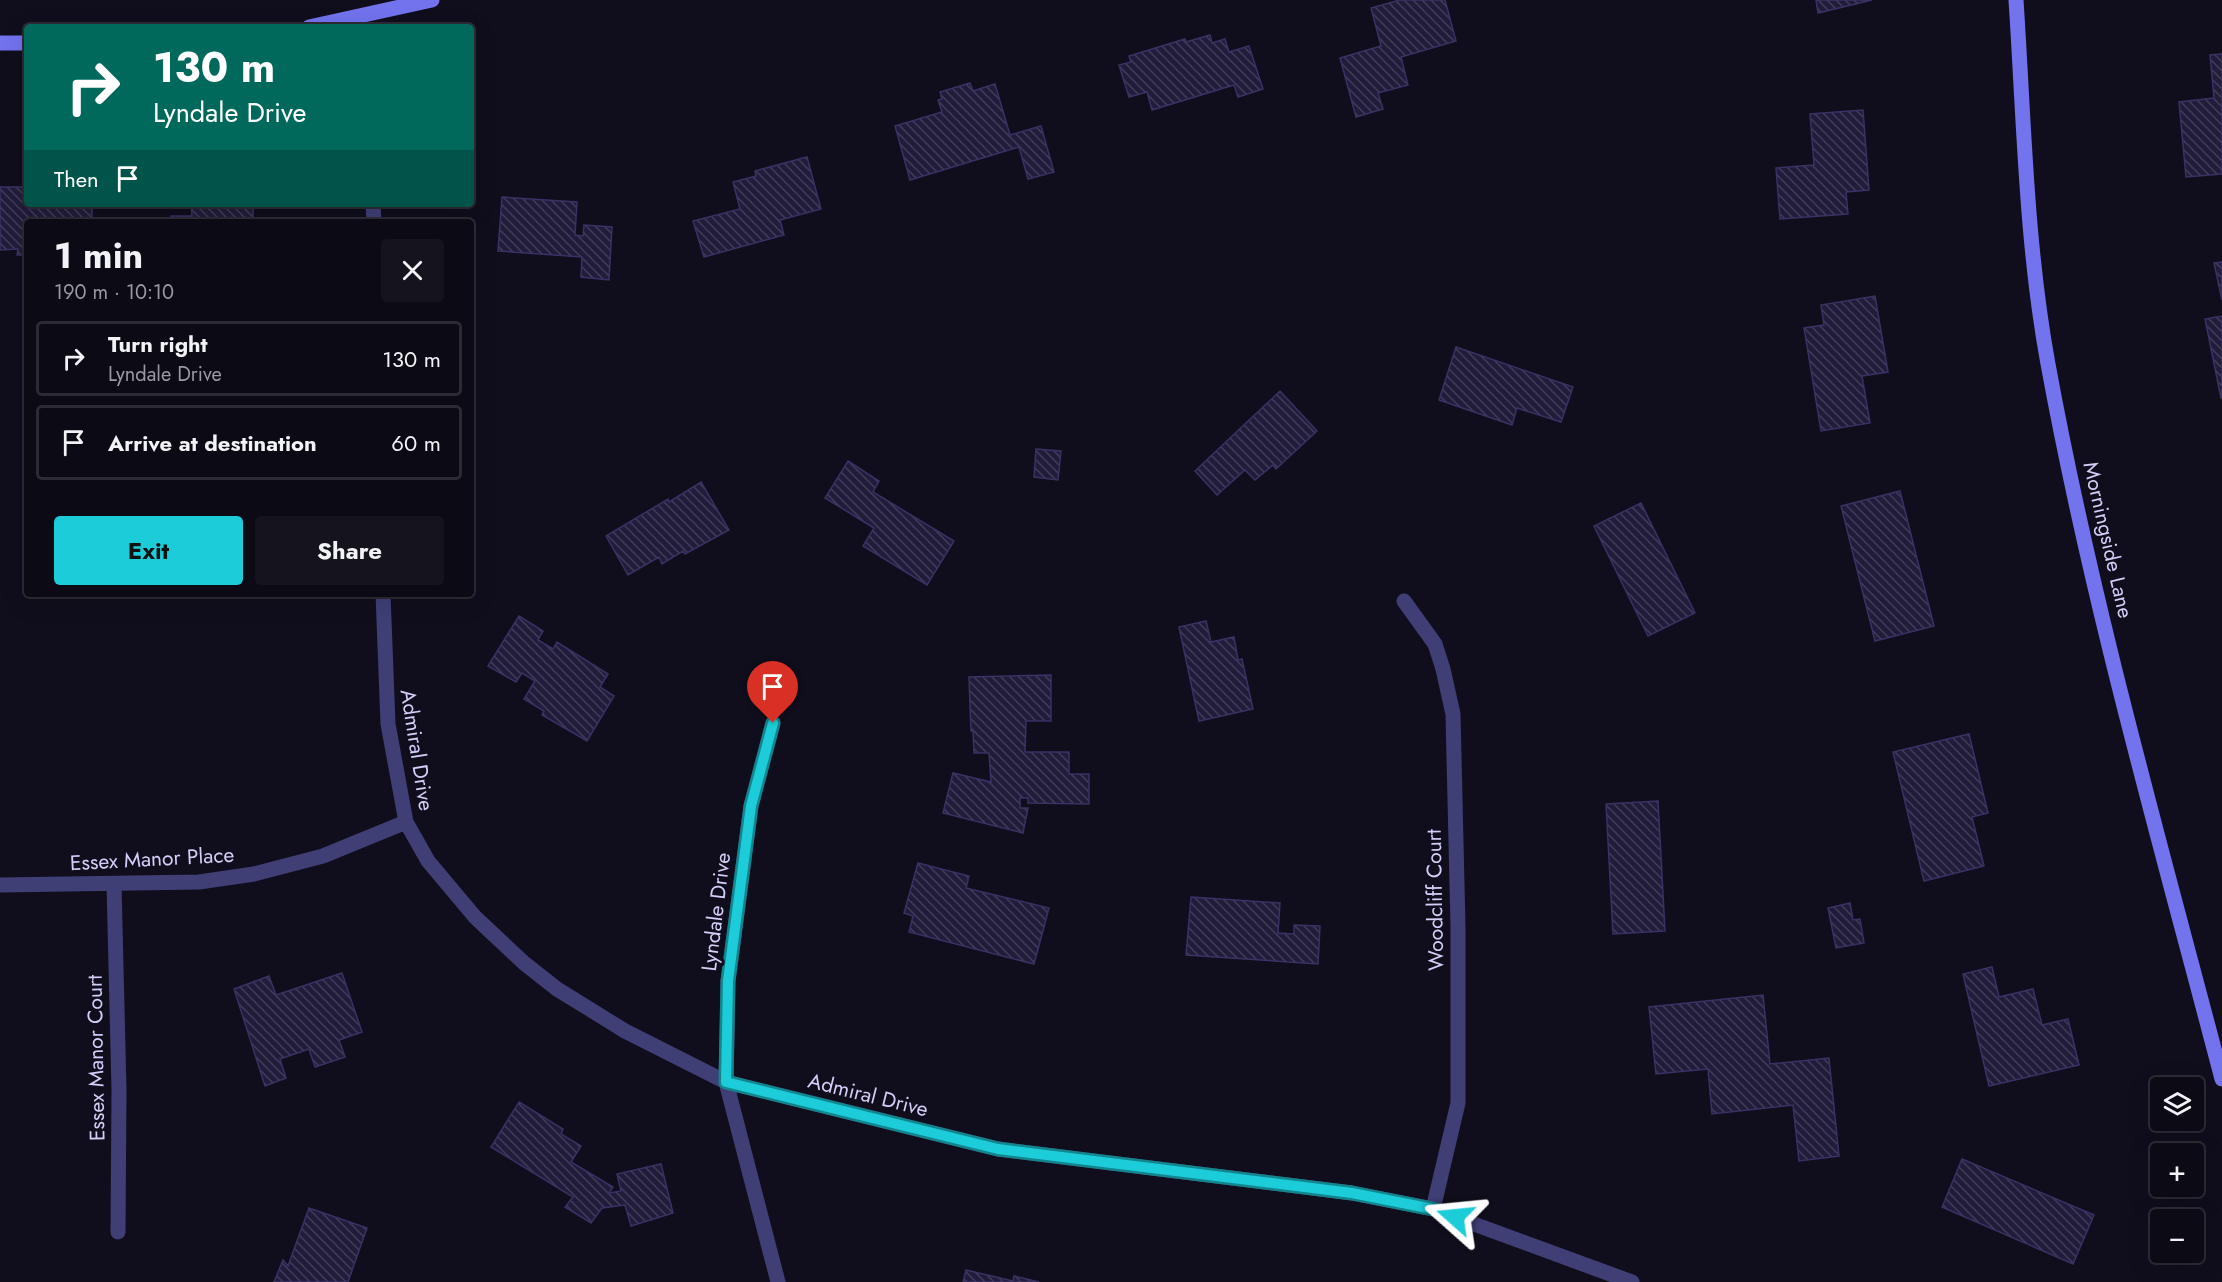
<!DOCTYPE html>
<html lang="en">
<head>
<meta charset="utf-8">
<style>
	:root { --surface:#0c0a15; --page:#15131e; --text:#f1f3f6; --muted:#9a9aa0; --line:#2c2b34; --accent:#1cccd9 }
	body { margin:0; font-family:Jost,sans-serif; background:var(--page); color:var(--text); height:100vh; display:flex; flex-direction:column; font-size:22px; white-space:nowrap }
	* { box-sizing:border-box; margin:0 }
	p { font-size:20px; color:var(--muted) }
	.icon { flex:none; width:33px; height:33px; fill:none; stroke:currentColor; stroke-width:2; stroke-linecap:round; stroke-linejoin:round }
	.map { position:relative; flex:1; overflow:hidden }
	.sheet { position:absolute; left:24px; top:219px; width:450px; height:378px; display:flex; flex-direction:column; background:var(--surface); border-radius:6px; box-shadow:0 6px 24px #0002,0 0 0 2px var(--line) }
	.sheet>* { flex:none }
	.top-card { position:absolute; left:24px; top:24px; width:450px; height:183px; border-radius:6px; box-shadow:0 6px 24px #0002,0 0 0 2px var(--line); background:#00695c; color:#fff; overflow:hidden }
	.fabs { position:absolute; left:2150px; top:1077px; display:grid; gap:12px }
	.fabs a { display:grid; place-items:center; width:54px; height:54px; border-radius:6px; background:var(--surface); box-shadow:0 6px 24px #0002,0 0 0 2px var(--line); font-size:30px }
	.pin { position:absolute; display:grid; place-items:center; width:51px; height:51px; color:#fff; margin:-62px -26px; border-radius:50% 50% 50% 0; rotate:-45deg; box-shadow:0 0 6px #0007 }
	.pin .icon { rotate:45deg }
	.me { position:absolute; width:66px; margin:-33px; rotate:288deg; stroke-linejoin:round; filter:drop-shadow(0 0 4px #0008) }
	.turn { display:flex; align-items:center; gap:21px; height:126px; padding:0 30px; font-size:27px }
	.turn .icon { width:78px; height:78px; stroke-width:2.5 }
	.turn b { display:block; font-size:42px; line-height:51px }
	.then { display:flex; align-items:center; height:57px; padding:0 30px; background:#0003; gap:12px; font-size:22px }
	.round { display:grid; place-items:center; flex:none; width:63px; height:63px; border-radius:6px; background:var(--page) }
	.head { display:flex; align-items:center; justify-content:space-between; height:102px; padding:0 30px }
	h1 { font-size:36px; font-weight:700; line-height:45px }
	.cta { display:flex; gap:12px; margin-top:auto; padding:12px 30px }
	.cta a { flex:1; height:69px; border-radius:6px; background:var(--accent); color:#111; font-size:24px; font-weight:700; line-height:69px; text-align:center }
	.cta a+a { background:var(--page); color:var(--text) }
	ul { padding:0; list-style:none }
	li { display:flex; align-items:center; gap:18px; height:75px; margin:0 12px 9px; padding:0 18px; border:3px solid var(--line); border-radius:6px }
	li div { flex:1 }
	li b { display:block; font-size:22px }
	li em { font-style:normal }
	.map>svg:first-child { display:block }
	.building { fill:url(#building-back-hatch); stroke:#3a3164; stroke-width:1.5 }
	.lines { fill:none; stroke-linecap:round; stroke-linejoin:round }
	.minor { stroke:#3f3f76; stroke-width:15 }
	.secondary { stroke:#7273ed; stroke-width:15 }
	.route-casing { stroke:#12858d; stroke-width:15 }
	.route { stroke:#1cccd9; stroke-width:10 }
	.labels { text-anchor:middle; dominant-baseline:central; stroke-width:6; stroke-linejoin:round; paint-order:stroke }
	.street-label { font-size:21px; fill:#d3cff9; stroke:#100e1c }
</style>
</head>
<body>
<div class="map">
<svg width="2222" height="1282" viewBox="0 0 2222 1282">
	<defs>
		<pattern id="building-back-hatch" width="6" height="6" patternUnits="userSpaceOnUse" patternTransform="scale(1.5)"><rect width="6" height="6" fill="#221c3b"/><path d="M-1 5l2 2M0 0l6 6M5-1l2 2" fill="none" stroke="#413c58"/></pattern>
	</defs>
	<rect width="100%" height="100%" fill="#100e1c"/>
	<path class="building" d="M1400,0H1445L1456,41L1401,57L1408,85L1378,93L1383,109L1356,117L1340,58L1381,46L1371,8Z
		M1816,0H1872L1818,13Z
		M1210,35L1212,43L1225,39L1229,52L1249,46L1263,89L1238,97L1234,85L1152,110L1147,92L1129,97L1119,65L1131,62L1129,56L1185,39L1186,42Z
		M2222,54V174L2186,177L2179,102L2214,98L2210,55Z
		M970,83L973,91L995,84L1010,135L1041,126L1054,172L1028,179L1019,147L910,180L895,126L942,112L938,100L942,99L940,92Z
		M1863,110L1869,190L1846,192L1848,214L1780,219L1776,168L1814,165L1810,114Z
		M807,157L821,209L780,220L784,235L704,257L693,221L740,209L733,182L756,176L755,171Z
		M0,187H27V204H92V222H27V255H17L18,249L0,250Z
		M502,197L577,202L575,235L583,236L584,225L612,227L609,280L581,277L582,257L498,251Z
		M191,204H253V222H171V216H192Z
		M2222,262V300L2214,263Z
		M1875,296L1888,372L1862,376L1870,423L1821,431L1804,328L1824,325L1821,305Z
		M2222,316V398H2221L2205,319Z
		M1456,347L1573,387L1561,422L1517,408L1512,425L1439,400Z
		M1280,391L1317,431L1276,469L1273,465L1255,480L1245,470L1217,495L1195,471Z
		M1036,449L1061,451L1058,480L1034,477Z
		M848,461L879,481L873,492L954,541L927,585L863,546L874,528L825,498Z
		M701,482L729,530L685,554L683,551L662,564L659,557L628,575L606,536L668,499L669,502Z
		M1900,491L1934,626L1875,641L1841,506Z
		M1641,503L1695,613L1648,636L1594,526Z
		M519,616L543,631L538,640L553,649L557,642L608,674L600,687L614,696L587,741L542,715L544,711L524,699L535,681L522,673L516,682L488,666Z
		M1206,621L1211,642L1234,637L1238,660L1242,659L1253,709L1199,721L1179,627Z
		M1051,675V721H1026L1025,752H1069V774H1089V804L1028,803V798H1020V808H1028L1023,833L943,813L953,773L991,782L989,753H974L973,731H971L969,677Z
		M1969,734L1988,813L1972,817L1984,866L1924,881L1893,752Z
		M1658,801L1665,931L1613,934L1606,804Z
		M918,863L969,876L966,888L1049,908L1034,964L909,932L913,916L904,913Z
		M1191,897L1280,903L1278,933L1294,934V925L1320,926L1318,964L1186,955Z
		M1850,903L1853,920L1860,919L1864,943L1836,948L1828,908Z
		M1992,967L1999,997L2033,989L2042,1025L2068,1019L2079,1065L1989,1086L1963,974Z
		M342,973L362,1032L339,1040L345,1057L315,1067L309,1049L280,1059L286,1078L265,1086L234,989L269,976L276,995Z
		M1763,995L1770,1064L1829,1058L1839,1156L1799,1161L1793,1105L1712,1114L1708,1069L1656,1074L1649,1007Z
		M519,1102L563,1129L561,1134L581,1146L571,1162L613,1187L609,1193L621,1191L617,1174L661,1164L673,1213L631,1226L625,1205L602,1208L591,1223L565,1207L573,1197L491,1147Z
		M1962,1159L2094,1215L2073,1264L1942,1207Z
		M309,1208L367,1228L348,1282H274L283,1260L288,1266Z
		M966,1270L1013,1281L1014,1276L1039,1282H963Z"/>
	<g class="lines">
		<path class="minor" d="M373,204L374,222
			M383,594L388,724L406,822L428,861L475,917L524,963L557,989L625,1031L726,1082L998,1149L1352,1193L1433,1209L1632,1282
			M1404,601L1435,644L1443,669L1453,714L1458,927V1103L1433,1209
			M773,723L751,806L728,981L726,1082L778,1282
			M114,884L119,1090L118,1232
			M0,885L199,882L254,874L323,856L406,822"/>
		<path class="secondary" d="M2016,0C2024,121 2026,244 2048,364C2092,605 2160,842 2222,1079
			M309,27L432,0
			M0,43H27"/>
	</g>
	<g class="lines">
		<g class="route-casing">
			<path id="route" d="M773,723L751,806L728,981L726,1082L998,1149L1352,1193L1433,1209L1455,1217"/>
		</g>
		<use href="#route" class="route"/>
	</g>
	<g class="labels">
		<g class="street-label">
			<text transform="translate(2108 540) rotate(77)">Morningside Lane</text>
			<text transform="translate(417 750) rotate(81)">Admiral Drive</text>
			<text transform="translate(152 859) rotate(-3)">Essex Manor Place</text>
			<text transform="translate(1435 900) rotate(-91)">Woodcliff Court</text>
			<text transform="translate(716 912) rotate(-83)">Lyndale Drive</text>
			<text transform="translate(96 1058) rotate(-91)">Essex Manor Court</text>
			<text transform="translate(868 1095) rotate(14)">Admiral Drive</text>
		</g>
	</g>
</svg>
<div class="fabs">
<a><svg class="icon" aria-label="layers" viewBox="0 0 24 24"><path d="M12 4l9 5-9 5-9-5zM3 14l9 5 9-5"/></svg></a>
<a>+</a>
<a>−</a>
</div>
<div class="pin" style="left:773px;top:723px;background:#d93025"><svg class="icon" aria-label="arrive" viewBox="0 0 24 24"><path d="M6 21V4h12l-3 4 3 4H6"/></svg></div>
<svg class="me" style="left:1455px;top:1217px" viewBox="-20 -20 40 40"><path d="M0-17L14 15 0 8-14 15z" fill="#1cccd9" stroke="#fff" stroke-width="4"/></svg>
<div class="top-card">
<div class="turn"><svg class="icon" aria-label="right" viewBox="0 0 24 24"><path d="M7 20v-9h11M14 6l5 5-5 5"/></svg><div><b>130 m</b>Lyndale Drive</div></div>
<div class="then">Then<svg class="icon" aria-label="arrive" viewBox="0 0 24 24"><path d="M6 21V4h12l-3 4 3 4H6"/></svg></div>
</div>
<section class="sheet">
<div class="head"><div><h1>1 min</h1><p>190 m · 10:10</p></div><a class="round"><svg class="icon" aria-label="close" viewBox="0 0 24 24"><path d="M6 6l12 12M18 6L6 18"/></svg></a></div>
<ul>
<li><svg class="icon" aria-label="right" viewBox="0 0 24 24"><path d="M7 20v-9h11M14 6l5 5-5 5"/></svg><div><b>Turn right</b><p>Lyndale Drive</p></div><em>130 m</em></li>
<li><svg class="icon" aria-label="arrive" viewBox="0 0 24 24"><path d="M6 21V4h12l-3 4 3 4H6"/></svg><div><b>Arrive at destination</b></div><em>60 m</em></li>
</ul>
<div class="cta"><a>Exit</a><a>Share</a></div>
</section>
</div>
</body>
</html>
